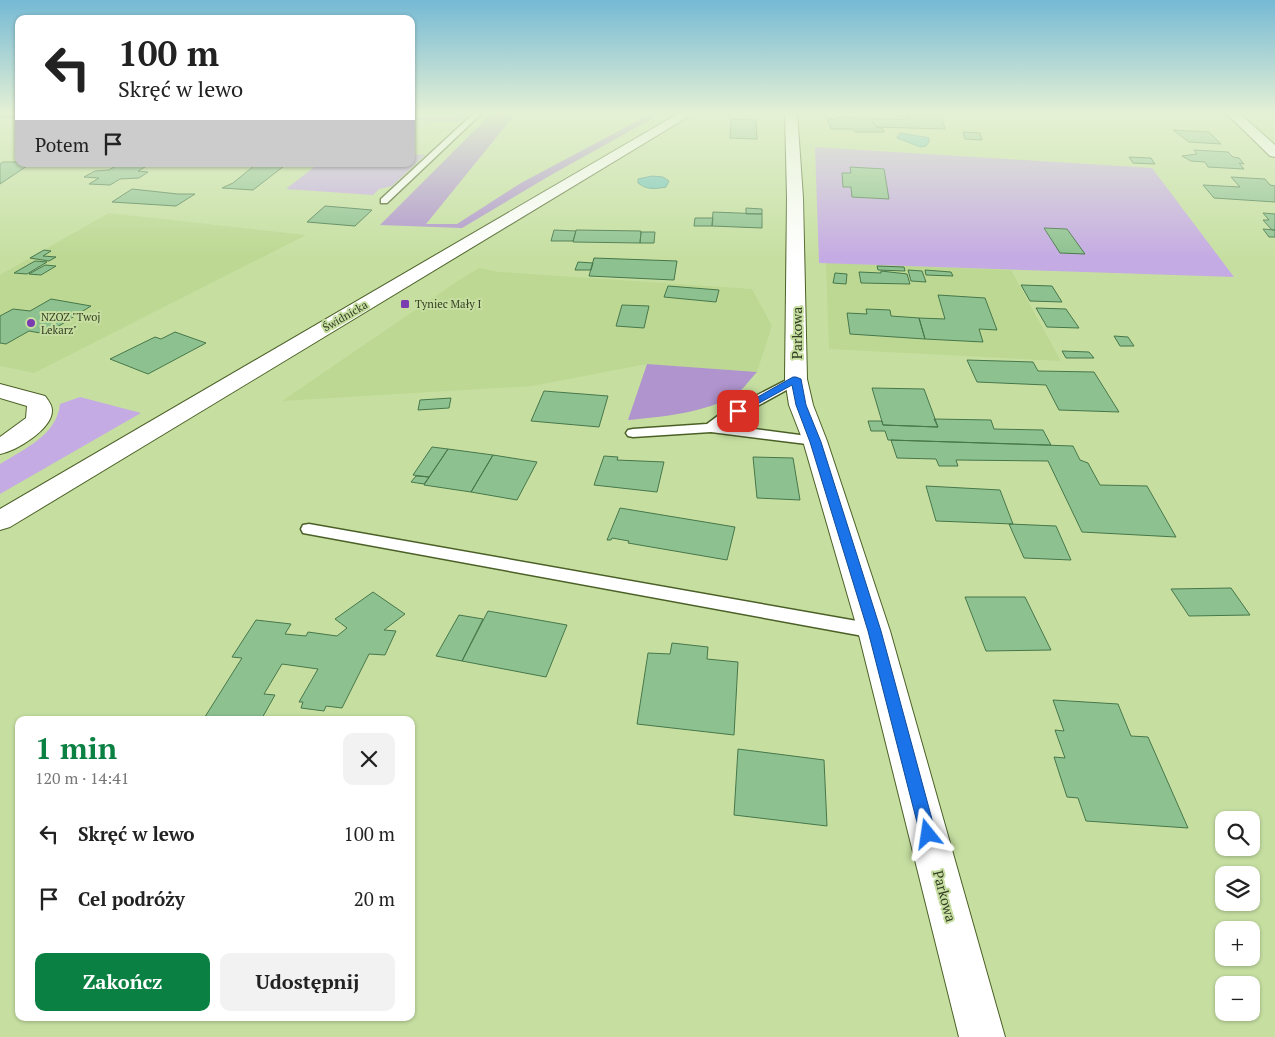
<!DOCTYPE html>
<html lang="pl">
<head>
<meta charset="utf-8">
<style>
	:root { --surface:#fff; --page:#f2f2f2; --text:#222; --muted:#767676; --accent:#0b8043 }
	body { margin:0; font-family:"PT Serif",serif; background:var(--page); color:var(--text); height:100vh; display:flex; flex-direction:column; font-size:19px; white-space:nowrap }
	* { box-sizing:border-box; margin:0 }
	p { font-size:16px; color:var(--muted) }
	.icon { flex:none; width:28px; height:28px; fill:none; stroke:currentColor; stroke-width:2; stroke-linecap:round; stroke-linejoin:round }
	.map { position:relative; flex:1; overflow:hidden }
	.panel { position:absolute; left:15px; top:716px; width:400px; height:305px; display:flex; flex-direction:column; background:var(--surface); border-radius:10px; box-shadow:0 1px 4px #0004 }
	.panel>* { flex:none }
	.hud { position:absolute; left:15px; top:15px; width:400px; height:152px; border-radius:10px; box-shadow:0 1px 4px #0004; background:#fff; color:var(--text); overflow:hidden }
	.buttons { position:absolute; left:1215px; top:811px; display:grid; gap:10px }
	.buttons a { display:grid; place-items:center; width:45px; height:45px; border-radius:10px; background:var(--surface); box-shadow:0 1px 4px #0004; font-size:25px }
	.pin { position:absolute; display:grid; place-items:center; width:42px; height:42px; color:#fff; margin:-21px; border-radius:10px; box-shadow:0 2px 8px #0006 }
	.me { position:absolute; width:55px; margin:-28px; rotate:345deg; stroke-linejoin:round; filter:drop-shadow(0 0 4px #0008) }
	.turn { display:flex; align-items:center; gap:18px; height:105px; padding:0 20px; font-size:22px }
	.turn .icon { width:65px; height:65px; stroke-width:2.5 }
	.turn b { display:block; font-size:35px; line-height:42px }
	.then { display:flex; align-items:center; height:48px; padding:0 20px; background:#0003; gap:10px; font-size:19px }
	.round { display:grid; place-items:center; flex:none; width:52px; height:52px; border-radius:10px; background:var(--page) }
	.summary { display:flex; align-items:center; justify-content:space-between; height:85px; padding:0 20px }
	h1 { font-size:30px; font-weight:600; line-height:38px; color:var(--accent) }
	.primary-button { display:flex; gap:10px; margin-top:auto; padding:10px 20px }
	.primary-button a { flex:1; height:58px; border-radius:10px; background:var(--accent); color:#fff; font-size:20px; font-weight:600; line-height:58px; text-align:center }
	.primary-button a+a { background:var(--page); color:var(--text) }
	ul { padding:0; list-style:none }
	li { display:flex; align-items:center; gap:15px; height:65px; padding:0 20px }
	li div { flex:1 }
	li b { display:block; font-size:19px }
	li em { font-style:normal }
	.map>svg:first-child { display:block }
	.built { fill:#bcd892 }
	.green { fill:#c5abe3 }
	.forest { fill:#af94cd }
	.water { fill:#68c1b7; stroke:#589a8b }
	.building { fill:#8ec190; stroke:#47774a }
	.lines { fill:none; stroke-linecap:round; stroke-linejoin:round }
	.service-casing { stroke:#4b6026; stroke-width:3 }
	.minor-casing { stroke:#4b6026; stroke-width:2 }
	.tertiary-casing { stroke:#4b6026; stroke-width:2 }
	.service { fill:#fff; fill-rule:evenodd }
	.minor { fill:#fff; fill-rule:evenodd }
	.tertiary { fill:#fff; fill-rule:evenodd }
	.route { fill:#1a73e8; stroke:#114b97 }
	.poi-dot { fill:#7b3cb0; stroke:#c6dfa1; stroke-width:2 }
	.labels { text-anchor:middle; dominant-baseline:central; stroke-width:4; stroke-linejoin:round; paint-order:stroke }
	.far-poi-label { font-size:11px; fill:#343e24; stroke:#c6dfa1; text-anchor:start }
	.far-street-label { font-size:11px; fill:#343e24; stroke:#c6dfa1 }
	.street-label { font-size:14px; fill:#343e24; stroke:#c6dfa1 }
</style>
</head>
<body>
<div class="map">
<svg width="1275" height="1037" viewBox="0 0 1275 1037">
	<rect width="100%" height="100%" fill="#c6dfa1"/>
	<path class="built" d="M109,213L306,235L34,373L0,366V275Z
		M826,263L1011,270L1061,361L829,349Z
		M479,268L499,272L752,289L772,326L757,372L647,364L532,386L282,401L456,282Z"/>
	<path class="green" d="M411,112H471L459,122L411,120Z
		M815,147L1152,168L1234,277L819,263Z
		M411,154L425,155L392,186L379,189L373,195L286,189L318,164H411Z
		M80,397L141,413L0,494V464C24,449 57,435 60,404Z"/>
	<path class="forest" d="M493,112H517L426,224H457L521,183L654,112H664L551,175L462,228L380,225Z
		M647,364L757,372C750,379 744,389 736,394C707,413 661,417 628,420Z"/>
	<path class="water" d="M900,133L925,137L929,138V142L926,146L920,147L897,138Z
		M652,176L663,177L669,181L666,187C655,189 647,190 638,183V179Z"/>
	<path class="building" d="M0,112H19V117H0Z
		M855,112H940L945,129L876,127L871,119H909L908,116Z
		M1127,112H1166L1170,115L1128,113Z
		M837,117L871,119L876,127L882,128L884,132H855L853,129H831L827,119H838Z
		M731,119L756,120L757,139L730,138Z
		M1173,130L1209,132L1221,144L1189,142Z
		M963,132L980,133L982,140L965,139Z
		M1194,150L1228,152L1233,157L1239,158L1244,164L1239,163L1244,169L1208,167L1205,162L1191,161L1182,156L1197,154Z
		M1129,157L1151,158L1155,164L1133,163Z
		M3,162H19V164H30L0,184V164Z
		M119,164H150L138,171L148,172L139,178L120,179L110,185L89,184L99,178L84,177L95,171L109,170Z
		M255,165L284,166L253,190L222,188L233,183Z
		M850,167L884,169L889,199L852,197L851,187H843L842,173H851Z
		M1231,177L1265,179L1270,185L1275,186V202L1214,198L1203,185L1240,187Z
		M132,189L178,194H195L176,206L112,202Z
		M325,206L372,210L355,226L307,222Z
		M746,208L762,209V214H746Z
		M713,212L762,214V228L712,226Z
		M1263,213L1275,214V230H1272L1263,220H1269Z
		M695,218H713L712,226H694Z
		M1044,228L1067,229L1085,254L1060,253Z
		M1263,229L1275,230V237H1269Z
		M554,230L576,231L573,241H551Z
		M576,230L641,231V232L640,243L573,242Z
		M641,232H655L654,243H640Z
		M44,250L51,251L43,256L56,257L49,261L30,258Z
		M594,258L677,261L674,280L589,276Z
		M35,261L47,262L27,274L14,273Z
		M578,262L593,263L591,270H575Z
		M45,265L56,266L41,275L29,274Z
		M877,266L904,267L905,271L878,270Z
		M908,270L922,271L926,282L911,281Z
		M925,270L951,272L953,276L926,275Z
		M881,271L907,274L910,284L861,283L859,272L881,273Z
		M835,273L847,274L846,284L833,283Z
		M1021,285L1052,286L1062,302L1030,301Z
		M668,286L719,290L716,302L664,297Z
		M938,295L985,298L997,330L979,329L983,342L925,339L919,318L945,319Z
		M51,299L91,306L46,334L29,331L6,344L0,343V316L13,309L30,311Z
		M622,305L649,306L644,328L616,326Z
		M1036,308L1066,309L1079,328L1047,327Z
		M866,309L890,310L891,316L919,318L925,339L850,334L847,313L867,314Z
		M175,332L206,343L148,374L110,359L155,337L161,339Z
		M1114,336L1128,337L1134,346H1120Z
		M1062,351L1089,352L1094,358H1066Z
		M967,360L1033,362L1038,371L1094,372L1119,412L1059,410L1046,385L977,382Z
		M872,388L924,389L938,427L883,425Z
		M544,391L608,396L599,427L531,421Z
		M451,398L449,408L418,410L420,400Z
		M934,419L991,420L994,429L1043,430L1051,445L888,440L885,431H871L868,421H882L883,425L938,427Z
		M891,440L1073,446L1080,460L1088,463L1100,485L1147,486L1176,537L1082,532L1048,461L956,460L958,466H939L936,459L897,458Z
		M432,447L448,449L429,477L413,475Z
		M448,449L493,455L471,492L424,485Z
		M493,455L537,462L517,500L471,492Z
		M604,456L618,457L617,460L664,462L657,492L594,485Z
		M753,457L793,458L800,500L757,498Z
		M416,476L429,477L424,484L411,482Z
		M926,486L1000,490L1013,524L936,521Z
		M620,508L735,527L727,560L628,543L629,541L612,538L611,540H607Z
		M1009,524L1056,526L1071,560L1024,558Z
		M1231,588L1250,615L1189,616L1171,589Z
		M373,592L405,614L384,630L396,631L385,655L369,654L342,708L326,706L324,711L301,708L303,702H299L318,669L282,664L264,694L275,695L261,720H203L242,658L232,657L256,620L291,624L285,634L306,636L308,632L337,636L347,628L335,619Z
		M965,597H1025L1051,650L986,651Z
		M488,611L567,625L546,677L462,661Z
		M459,615L483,619L462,661L436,656Z
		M672,643L708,647L707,659L738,662L734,735L637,724L648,653L670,654Z
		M1053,700L1118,704L1131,736L1148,737L1188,828L1086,821L1078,798L1067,797L1054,757L1065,758L1055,730L1064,731Z
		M738,749L824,760L827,826L734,815Z"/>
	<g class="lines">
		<g class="service-casing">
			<path id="service" d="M475,112H483L387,203H381V199Z
				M796,375L803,379L801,382L723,425L815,437L820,438L822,441L820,444L815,445L711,432L633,437L628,436L626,433L628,430L633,429L707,424L719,415Z
				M309,524L874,624L881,626L883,631L881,636L874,638L303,533L301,529L303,525Z"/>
		</g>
		<g class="minor-casing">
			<path id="minor" d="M785,112H797L803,198L807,379L813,405L827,441L890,631L1005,1037H959L858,631L803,441L789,405L785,379L787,198Z
				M1225,112H1238L1275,145V157L1270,156Z
				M0,384L45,396C48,400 52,405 52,410C53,429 16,451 0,454V437L26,418L27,406L0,398Z"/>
		</g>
		<g class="tertiary-casing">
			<path id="tertiary" d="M681,112H696L10,527L0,530V509Z"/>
		</g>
		<use href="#service" class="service"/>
		<use href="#minor" class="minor"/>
		<use href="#tertiary" class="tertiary"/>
	</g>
	<linearGradient id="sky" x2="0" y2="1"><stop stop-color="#75b9d4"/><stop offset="0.44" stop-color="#e5f1d5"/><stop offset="1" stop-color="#e5f1d5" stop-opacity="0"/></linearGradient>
	<rect width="1275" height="257" fill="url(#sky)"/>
	<path class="route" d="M793,377H796L801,379L806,405L821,442L881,631L936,834L934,839L928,841L922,839L920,834L868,631L810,442L796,405L792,385L741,413L738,414L733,411Z"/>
	<g class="poi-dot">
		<rect x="400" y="299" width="10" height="10" rx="2.5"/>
		<circle cx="31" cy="323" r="5"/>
	</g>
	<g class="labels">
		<g class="far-poi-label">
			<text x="415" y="304">Tyniec Mały I</text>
			<text x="41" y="317">NZOZ "Twoj<tspan x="41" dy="13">Lekarz"</tspan></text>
		</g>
		<g class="far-street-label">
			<text transform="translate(345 316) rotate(-30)">Świdnicka</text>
		</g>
		<g class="street-label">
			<text transform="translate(796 333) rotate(-90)">Parkowa</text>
			<text transform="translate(945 896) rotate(75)">Parkowa</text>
		</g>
	</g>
</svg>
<div class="buttons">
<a><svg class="icon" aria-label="search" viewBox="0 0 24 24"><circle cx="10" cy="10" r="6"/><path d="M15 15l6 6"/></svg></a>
<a><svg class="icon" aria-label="layers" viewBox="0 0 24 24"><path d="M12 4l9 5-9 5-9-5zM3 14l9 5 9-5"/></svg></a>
<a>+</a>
<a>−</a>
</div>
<div class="pin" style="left:738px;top:411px;background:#d93025"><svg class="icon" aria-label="arrive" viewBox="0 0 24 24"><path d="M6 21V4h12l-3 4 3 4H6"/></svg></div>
<svg class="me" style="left:928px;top:834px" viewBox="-20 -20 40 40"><path d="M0-17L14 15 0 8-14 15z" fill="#1a73e8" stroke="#fff" stroke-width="4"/></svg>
<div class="hud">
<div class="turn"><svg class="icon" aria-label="left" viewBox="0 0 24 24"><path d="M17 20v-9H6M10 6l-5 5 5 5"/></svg><div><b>100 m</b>Skręć w lewo</div></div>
<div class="then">Potem<svg class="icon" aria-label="arrive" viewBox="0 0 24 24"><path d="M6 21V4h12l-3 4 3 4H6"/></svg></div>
</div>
<section class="panel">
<div class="summary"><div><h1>1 min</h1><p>120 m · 14:41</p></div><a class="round"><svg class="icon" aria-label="close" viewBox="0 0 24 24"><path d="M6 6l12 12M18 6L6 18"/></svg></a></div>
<ul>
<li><svg class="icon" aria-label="left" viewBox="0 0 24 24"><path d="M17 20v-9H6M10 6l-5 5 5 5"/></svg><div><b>Skręć w lewo</b></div><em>100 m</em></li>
<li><svg class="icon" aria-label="arrive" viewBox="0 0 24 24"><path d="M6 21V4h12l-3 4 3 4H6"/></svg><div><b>Cel podróży</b></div><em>20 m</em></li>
</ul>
<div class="primary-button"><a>Zakończ</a><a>Udostępnij</a></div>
</section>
</div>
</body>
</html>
